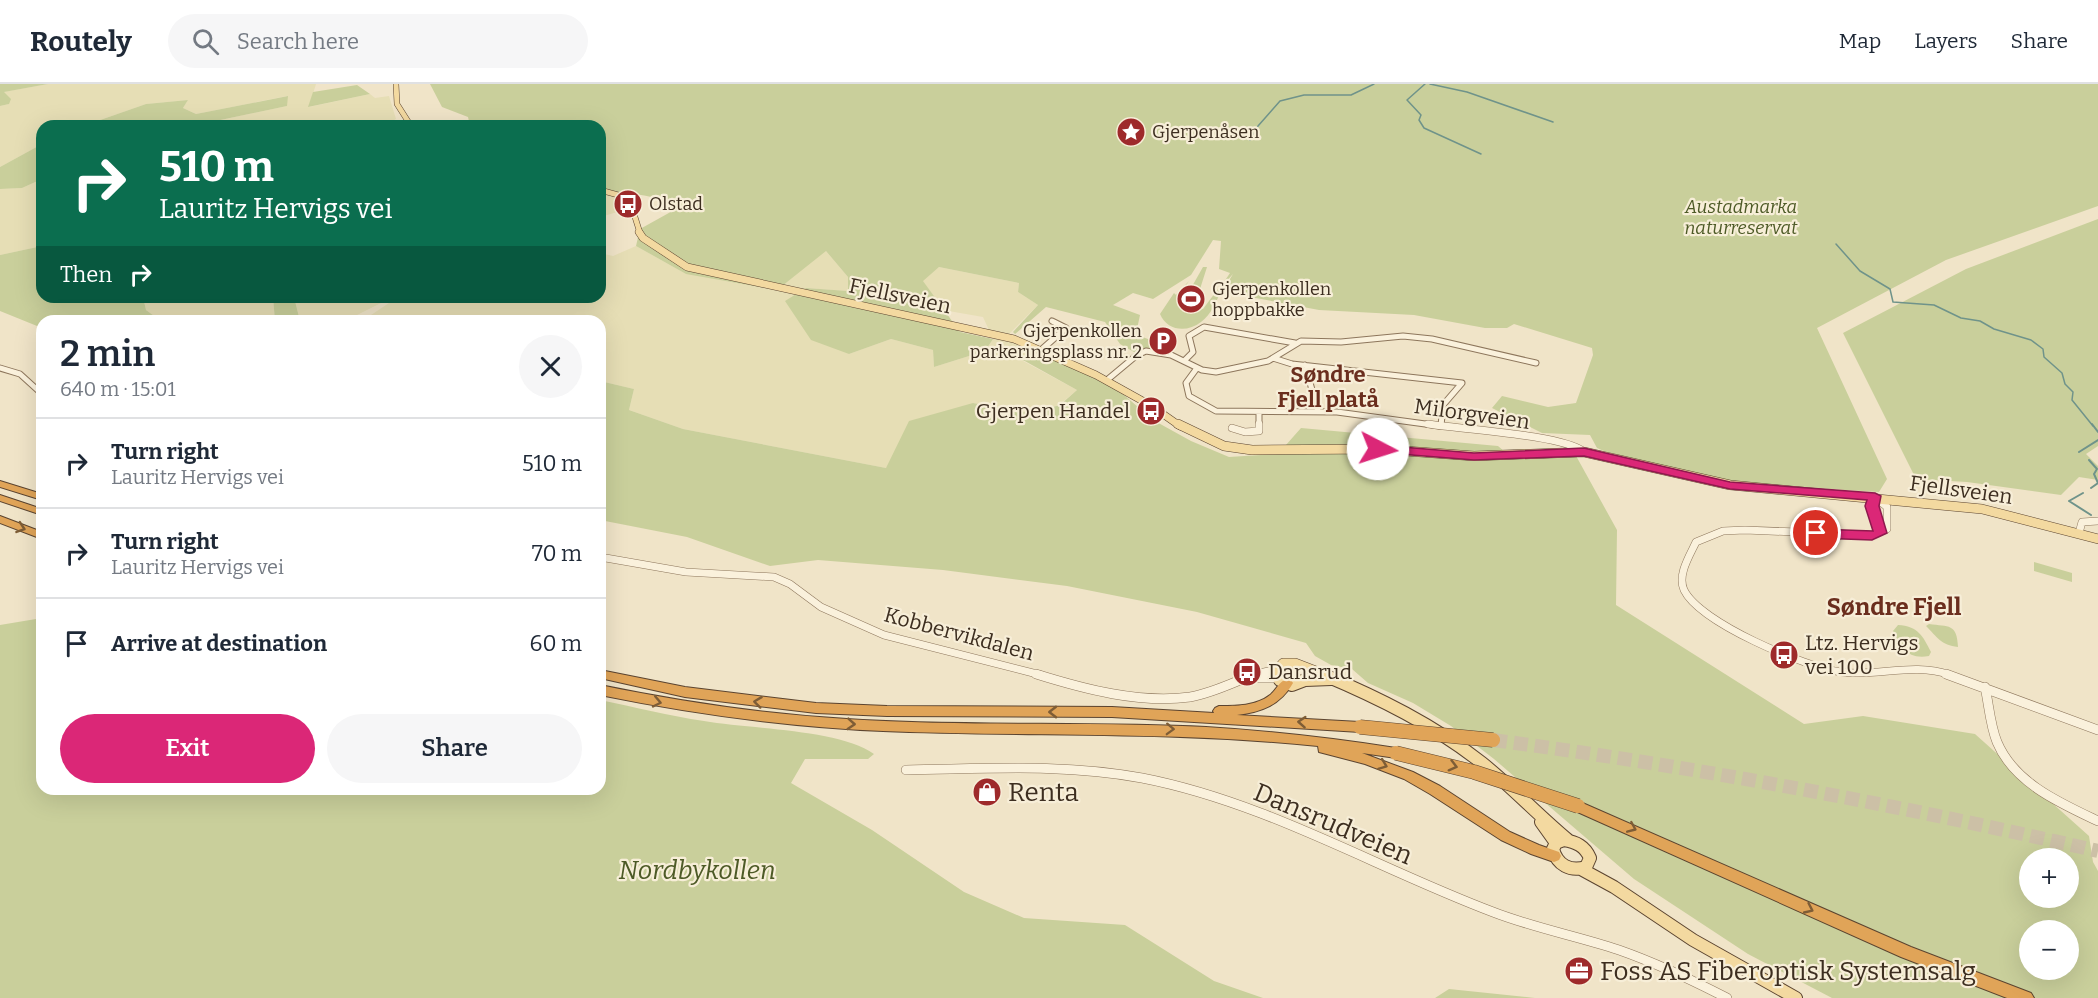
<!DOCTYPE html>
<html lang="en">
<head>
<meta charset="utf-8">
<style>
	:root { --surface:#fff; --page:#f6f6f7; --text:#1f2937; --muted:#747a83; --line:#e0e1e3; --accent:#db2777 }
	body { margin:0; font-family:Bitter,serif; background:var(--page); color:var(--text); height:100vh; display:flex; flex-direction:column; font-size:22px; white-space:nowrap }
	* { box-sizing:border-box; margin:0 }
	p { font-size:20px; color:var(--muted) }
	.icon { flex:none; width:33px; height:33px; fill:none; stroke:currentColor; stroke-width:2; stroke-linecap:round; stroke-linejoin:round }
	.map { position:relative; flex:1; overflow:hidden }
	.sheet { position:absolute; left:36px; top:231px; width:570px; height:480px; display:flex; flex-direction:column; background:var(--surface); border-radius:18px; box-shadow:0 6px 24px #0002 }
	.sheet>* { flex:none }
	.guide { position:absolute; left:36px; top:36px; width:570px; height:183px; border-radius:18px; box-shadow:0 6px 24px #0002; background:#0b6e4f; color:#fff; overflow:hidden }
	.controls { position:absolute; left:2019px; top:764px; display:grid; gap:12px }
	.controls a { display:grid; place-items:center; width:60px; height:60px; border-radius:50%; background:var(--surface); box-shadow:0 6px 24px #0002; font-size:30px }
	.pin { position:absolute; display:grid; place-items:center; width:51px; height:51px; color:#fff; margin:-26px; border:3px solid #fff; border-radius:50%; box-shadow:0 2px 6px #0007 }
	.me { position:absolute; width:66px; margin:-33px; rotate:95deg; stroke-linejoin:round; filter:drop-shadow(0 0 4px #0008) }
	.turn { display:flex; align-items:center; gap:21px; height:126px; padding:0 24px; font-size:27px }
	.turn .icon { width:78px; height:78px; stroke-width:2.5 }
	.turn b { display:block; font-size:42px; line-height:51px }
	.then { display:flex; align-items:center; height:57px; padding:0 24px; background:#0003; gap:12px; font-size:22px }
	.round { display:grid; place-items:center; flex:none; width:63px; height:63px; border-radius:32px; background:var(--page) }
	.head { display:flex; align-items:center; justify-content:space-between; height:102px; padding:0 24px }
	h1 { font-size:36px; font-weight:600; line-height:45px }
	.cta { display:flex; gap:12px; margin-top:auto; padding:12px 24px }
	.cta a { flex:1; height:69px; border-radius:36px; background:var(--accent); color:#fff; font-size:24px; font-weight:600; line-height:69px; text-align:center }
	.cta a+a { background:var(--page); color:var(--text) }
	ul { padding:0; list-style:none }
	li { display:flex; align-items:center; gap:18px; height:90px; padding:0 24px; border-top:2px solid var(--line) }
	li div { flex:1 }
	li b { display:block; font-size:22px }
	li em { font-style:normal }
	header { display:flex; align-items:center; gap:36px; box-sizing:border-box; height:84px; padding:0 30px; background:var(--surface); border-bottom:2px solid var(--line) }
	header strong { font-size:28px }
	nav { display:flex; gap:33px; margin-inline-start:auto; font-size:21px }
	.search { width:420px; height:54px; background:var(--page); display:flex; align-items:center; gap:15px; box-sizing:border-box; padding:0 21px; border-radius:33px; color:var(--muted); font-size:22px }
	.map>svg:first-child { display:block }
	.farmland { fill:#e6deb5 }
	.green { fill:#c9cf9b; fill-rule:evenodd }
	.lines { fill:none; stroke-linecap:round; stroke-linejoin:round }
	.stream-far1 { stroke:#6f938a; stroke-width:1.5 }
	.stream { stroke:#6f938a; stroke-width:2 }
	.highway-tunnel { stroke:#ccc0a6; stroke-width:14; stroke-dasharray:14 7; stroke-linecap:butt }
	.minor-far2-casing { stroke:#8d765c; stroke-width:7 }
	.minor-far1-casing { stroke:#8d765c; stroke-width:8 }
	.minor-casing { stroke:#8d765c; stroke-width:10 }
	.major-far3-casing { stroke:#5b4430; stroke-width:6 }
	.major-far2-casing { stroke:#5b4430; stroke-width:8 }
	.major-far1-casing { stroke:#5b4430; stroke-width:10 }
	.major-casing { stroke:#5b4430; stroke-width:14 }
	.highway-casing { stroke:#5b4430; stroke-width:2 }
	.minor-far2 { stroke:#faf1dc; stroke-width:5 }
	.minor-far1 { stroke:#faf1dc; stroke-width:7 }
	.minor { stroke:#faf1dc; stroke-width:9 }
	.major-far3 { stroke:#f3d9a0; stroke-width:5 }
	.major-far2 { stroke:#f3d9a0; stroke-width:7 }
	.major-far1 { stroke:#f3d9a0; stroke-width:9 }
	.major { stroke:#f3d9a0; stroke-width:12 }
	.highway { fill:#e0a458; fill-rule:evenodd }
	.highway-bridge-casing { stroke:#5b4430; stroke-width:15; stroke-linecap:butt }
	.highway-bridge { stroke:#e0a458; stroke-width:14 }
	.oneway { stroke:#7e5d36 }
	.route { fill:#db2777; stroke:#8e194d; stroke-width:1.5 }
	.labels { text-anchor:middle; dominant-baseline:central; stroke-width:4.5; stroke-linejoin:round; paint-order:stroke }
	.far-poi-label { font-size:18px; fill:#3d2e20; stroke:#f7eed8; text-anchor:start }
	.far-park-label { font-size:18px; font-style:italic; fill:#4d5a26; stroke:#f7eed8 }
	.street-label { font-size:21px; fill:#3d2e20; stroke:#f7eed8 }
	.poi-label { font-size:21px; fill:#3d2e20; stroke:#f7eed8; text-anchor:start }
	.neighbourhood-label { font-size:22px; font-weight:bold; fill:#6b2e1e; stroke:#f7eed8 }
	.quarter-label { font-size:24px; font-weight:bold; fill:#6b2e1e; stroke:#f7eed8 }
	.near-poi-label { font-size:26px; fill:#3d2e20; stroke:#f7eed8; text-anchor:start }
	.near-street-label { font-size:26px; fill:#3d2e20; stroke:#f7eed8 }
	.near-park-label { font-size:26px; font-style:italic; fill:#4d5a26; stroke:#f7eed8 }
</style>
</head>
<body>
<header>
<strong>Routely</strong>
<div class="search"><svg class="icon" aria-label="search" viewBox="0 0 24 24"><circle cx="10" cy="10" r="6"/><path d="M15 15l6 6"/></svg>Search here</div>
<nav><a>Map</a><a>Layers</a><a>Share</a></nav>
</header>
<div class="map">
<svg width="2098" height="914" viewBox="0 0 2098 914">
	<rect width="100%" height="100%" fill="#f0e4c8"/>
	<path class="farmland" d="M48,0H316L309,23L370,10L375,14L389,12L396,35L382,42H192L287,22V12L196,30L183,24L188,16L146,20L83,42H42V60L0,83V22L9,20L3,8Z
		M42,95V162L0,171V105L22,104Z
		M600,106L609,107L636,108L621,127L600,133Z
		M636,162L686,190L826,167L848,193V207L806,204L849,270L891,255L933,266L934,283L985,267L993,255L983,233L943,226L922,196L939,183L1019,199L1018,208L1038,221L1005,254L1034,267L1023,277L1077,306L1059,321L1031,329L973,319L886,384L683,345L629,326L634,305L600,297V237H362L398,213H600V169L613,172Z
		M143,213H273L275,237H161L146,226Z
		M294,213H393L345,237H300Z"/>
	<path class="green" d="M0,0H48L4,8L11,15L9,20L0,22Z
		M430,0H2098V122L1946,176L1817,244L1887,395L1879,408L1761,401L1699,392L1604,367L1597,364L1590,351L1542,349L1492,324L1502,312L1548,323L1576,319L1593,271L1592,264L1514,240L1507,244H1485L1414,231L1319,226L1229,209L1224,205L1233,190L1220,204L1230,189L1219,185L1221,157L1213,156L1191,191L1153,215L1133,209L1113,221L1140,231L1137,245L1140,252L1174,265L1134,268L1120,260L1105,238L1046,223L1015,250L1013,248L1038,221L1018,208L1019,199L939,183L923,197L960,248L993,255L985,267L934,283L933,266L891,255L849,270L811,256L785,217L806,204L848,207V193L826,167L777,206L686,190L636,162L640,145L676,125C654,108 626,110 600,106V42H470L468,33L442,23Z
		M357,1L370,10L308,23L313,8Z
		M288,12L287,22L192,42H83L146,20L188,16L183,24L196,30Z
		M42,60V95L22,104L0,105V83Z
		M2098,135V362L2086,370L2098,382V396L2079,393L2061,411L1967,398L1916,395L1843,249L1966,185Z
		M42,162V213H143L146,226L161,237H42V244L0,227V171Z
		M1203,183H1207L1194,224L1203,225L1218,205H1222C1217,216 1211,231 1201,238C1187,249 1167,247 1160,230L1174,209L1176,211L1189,197L1182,207V220Z
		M273,213H294L300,237H275Z
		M1044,270L1102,297L1124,311L1153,336L1191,357L1229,373L1278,370L1301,344L1498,362L1512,374L1575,370L1617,446L1616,521L1804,640L1863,632L1975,650L2089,752L2093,778L2098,787V914H1832L1748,870L1634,795L1494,675L1451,642L1413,619L1368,599L1352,585L1331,581L1315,572L1306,559L1197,528L1067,502L943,486L818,476L770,482L687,453L600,436V297L634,305L629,326L683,345L886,384L909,337L973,319L1031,329L1060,321L1077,306L1023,276ZM2030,774H2068V813H2030ZM2030,846H2068V885H2030Z
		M2034,478L2072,489V498L2034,487Z
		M42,534V705H600V616C635,623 669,632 704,637C749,645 839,645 874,670L868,675H805L791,699L872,746L964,808L1024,834L1125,841L1214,897L1263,914H0V541Z
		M1929,540C1949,543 1957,539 1958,563C1941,561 1937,553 1926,542Z
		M1898,541C1918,542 1923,552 1931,568L1929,572C1908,576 1900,563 1893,547Z
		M1449,905L1535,914H1435Z"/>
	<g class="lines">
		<path class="stream-far1" d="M1425,0L1407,16L1421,31L1419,36L1424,44L1481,70
			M1430,0L1467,8L1553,38
			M1250,56L1258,42L1280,17L1304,11H1351L1374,0
			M1836,160L1860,187L1890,205L1893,218L1934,221L1961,234L1980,237L1994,245L2031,256L2043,265L2044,273L2062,289L2065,300L2073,308L2072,316L2093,342"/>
		<path class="stream" d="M2092,340L2098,348
			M2079,368L2098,356
			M2089,376L2097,385L2094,390L2098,399
			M2091,404L2098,399
			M2083,409L2069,417L2091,431"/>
		<path class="highway-tunnel" d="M1493,656C1697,683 1898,721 2098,767"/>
		<g class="minor-far2-casing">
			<path id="minor-far2" d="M1041,266L1066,244L1052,237
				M1273,274L1292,280L1462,299L1443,321L1441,342
				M1184,277L1193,268L1189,252L1204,243L1295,259
				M1305,281L1318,327
				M0,284L20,290L42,310
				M1197,284L1186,299L1189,312L1216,327L1337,328L1440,342
				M1107,296L1137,271L1146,267L1171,271L1202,286L1216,288L1268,277L1301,257L1341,258L1403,252L1432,255L1536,279
				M1259,328V342"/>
		</g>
		<g class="minor-far1-casing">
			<path id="minor-far1" d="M1428,340C1459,345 1565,351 1584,368
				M1232,344L1245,348L1259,347V340
				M1875,413L1887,423V445L1880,448L1871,417Z
				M1880,448L1872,451L1745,446L1723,447L1696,458C1690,471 1677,491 1684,506C1700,539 1805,583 1841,588C1878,593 1913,578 1950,591
				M2079,449L2082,438L2098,437
				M600,473L686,488L774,493L790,500L821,523L884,551L1041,591
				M1251,591L1277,585"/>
		</g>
		<g class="minor-casing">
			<path id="minor" d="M1036,590C1084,605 1140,620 1190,613C1213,609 1234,598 1255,590
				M1946,590L2098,646
				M1249,594H1279
				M1985,603C1989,621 1990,641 1997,658C2014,699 2060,719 2098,737
				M906,686C984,685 1064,679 1142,694C1266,718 1376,784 1493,828C1534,844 1577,852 1619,866C1656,879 1692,896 1727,914"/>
		</g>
		<g class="major-far3-casing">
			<path id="major-far3" d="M396,0L397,20L411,42
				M600,106L629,114L640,149"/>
		</g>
		<g class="major-far2-casing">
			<path id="major-far2" d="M639,148L643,154L687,183L1014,255L1096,291L1150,321L1180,342"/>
		</g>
		<g class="major-far1-casing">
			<path id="major-far1" d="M1178,340L1224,362L1252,366L1378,365L1474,372L1584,368L1730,401L1982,425L2098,455
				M1278,591L1276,587L1283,579H1295L1326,591"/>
		</g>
		<g class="major-casing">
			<path id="major" d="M1277,590L1280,596L1292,601L1305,596L1331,595
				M1322,590C1379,614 1434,641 1482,679C1512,703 1538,731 1568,756
				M1541,738L1556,759
				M1564,756C1576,758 1585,762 1590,774L1586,783C1570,788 1557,781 1553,765L1556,759Z
				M1581,785L1614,803L1693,856L1796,914"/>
		</g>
		<g class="highway-casing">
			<path id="highway" d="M0,397L42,410V416L0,403Z
				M0,411L42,425V431L0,417Z
				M0,432L42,448V455L0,439Z
				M600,586L685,603L816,619L887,622L1112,623L1214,629L1213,627L1215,624L1219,622C1236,622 1256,622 1270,611C1278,605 1280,593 1291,596L1293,599C1280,621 1262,628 1237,631L1360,638L1364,640L1366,643L1364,646L1360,648L1112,633L887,632L816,629L685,613L600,594Z
				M600,601C682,618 764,630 847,635C967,643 1087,637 1206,643C1270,647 1333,654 1396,664L1401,665L1402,669L1401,673L1396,674L1362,669L1413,688L1440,702L1510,748L1539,761L1559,768L1561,772L1559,776L1554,778L1531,770L1501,756L1430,710L1404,695L1365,680L1319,668L1318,662C1174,647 1029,653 883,647C788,643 694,630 600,611Z
				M1578,717L1911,863L2031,909L2034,914H2007L1901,873L1573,726L1571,722L1573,718Z"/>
		</g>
		<use href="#minor-far2" class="minor-far2"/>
		<use href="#minor-far1" class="minor-far1"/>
		<use href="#minor" class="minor"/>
		<use href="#major-far3" class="major-far3"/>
		<use href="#major-far2" class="major-far2"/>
		<use href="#major-far1" class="major-far1"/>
		<use href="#major" class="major"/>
		<use href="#highway" class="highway"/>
		<g class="highway-bridge-casing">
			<path id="highway-bridge" d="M1360,643L1493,656
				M1396,669L1474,688L1578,722"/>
		</g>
		<use href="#highway-bridge" class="highway-bridge"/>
	</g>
	<defs><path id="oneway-chevron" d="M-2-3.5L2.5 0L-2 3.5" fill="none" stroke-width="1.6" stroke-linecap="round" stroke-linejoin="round" transform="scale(1.5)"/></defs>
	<g class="oneway">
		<use href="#oneway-chevron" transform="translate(21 444) rotate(19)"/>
		<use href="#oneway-chevron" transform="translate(657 618) rotate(12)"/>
		<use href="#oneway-chevron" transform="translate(758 618) rotate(-173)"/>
		<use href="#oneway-chevron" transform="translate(1053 628) rotate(180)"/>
		<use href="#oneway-chevron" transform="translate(1302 638) rotate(-176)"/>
		<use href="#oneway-chevron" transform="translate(851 640) rotate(4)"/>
		<use href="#oneway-chevron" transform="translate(1170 645) rotate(2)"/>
		<use href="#oneway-chevron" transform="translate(1383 681) rotate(21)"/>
		<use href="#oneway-chevron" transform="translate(1453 682) rotate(15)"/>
		<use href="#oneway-chevron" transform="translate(1632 744) rotate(23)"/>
		<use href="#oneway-chevron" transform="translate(1809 825) rotate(25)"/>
	</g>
	<path class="route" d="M1378,361L1474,369L1584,364L1730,398L1875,409L1881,412L1879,422L1887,449L1872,456L1816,454L1809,449L1816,445L1873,447L1865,422L1867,416L1730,405L1584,372L1474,376L1374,368L1372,365Z"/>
	<defs>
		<g id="sight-disc" transform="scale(1.5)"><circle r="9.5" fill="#9e2a2b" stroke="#f7eed8"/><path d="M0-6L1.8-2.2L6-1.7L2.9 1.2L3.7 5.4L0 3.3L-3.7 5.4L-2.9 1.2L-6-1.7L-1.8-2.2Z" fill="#fff"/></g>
		<g id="bus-disc" transform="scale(1.5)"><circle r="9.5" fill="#9e2a2b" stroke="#f7eed8"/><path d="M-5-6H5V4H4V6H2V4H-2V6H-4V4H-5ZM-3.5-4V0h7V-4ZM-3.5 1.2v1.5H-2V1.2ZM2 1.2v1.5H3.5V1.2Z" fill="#fff"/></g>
		<g id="stadium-disc" transform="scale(1.5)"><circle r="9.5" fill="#9e2a2b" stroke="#f7eed8"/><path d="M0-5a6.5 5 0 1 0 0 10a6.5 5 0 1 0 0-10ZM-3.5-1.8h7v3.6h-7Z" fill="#fff"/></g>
		<g id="parking-disc" transform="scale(1.5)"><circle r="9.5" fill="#9e2a2b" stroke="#f7eed8"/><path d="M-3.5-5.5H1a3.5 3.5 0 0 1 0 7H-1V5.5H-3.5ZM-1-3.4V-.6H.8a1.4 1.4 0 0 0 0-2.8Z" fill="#fff"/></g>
		<g id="shop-disc" transform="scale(1.5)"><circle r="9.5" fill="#9e2a2b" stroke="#f7eed8"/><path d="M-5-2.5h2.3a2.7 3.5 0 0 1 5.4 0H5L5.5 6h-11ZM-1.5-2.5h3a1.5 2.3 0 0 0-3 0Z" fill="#fff"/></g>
		<g id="office-disc" transform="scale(1.5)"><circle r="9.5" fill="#9e2a2b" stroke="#f7eed8"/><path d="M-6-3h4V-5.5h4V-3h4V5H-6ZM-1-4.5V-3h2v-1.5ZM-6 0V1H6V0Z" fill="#fff"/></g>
	</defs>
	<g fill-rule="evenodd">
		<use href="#sight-disc" x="1131" y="48"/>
		<use href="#bus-disc" x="628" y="120"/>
		<use href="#stadium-disc" x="1191" y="215"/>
		<use href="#parking-disc" x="1163" y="257"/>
		<use href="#bus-disc" x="1151" y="327"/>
		<use href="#bus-disc" x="1784" y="571"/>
		<use href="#bus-disc" x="1247" y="588"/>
		<use href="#shop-disc" x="987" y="708"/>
		<use href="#office-disc" x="1579" y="887"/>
	</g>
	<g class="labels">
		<g class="far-poi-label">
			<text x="1152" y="48">Gjerpenåsen</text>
			<text x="649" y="120">Olstad</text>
			<text x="1212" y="205">Gjerpenkollen<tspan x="1212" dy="21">hoppbakke</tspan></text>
			<text x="1142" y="247" text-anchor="end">Gjerpenkollen<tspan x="1142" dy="21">parkeringsplass nr. 2</tspan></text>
		</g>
		<g class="far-park-label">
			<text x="1741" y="123">Austadmarka<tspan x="1741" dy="21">naturreservat</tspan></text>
		</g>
		<g class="street-label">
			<text transform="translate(900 212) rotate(12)">Fjellsveien</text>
			<text transform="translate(1472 330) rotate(8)">Milorgveien</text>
			<text transform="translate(1961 406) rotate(8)">Fjellsveien</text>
			<text transform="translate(959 550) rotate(15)">Kobbervikdalen</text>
		</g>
		<g class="poi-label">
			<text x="1130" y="327" text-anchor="end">Gjerpen Handel</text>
			<text x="1805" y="559">Ltz. Hervigs<tspan x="1805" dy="24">vei 100</tspan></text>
			<text x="1268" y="588">Dansrud</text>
		</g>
		<g class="neighbourhood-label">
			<text x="1328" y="290">Søndre<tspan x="1328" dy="25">Fjell platå</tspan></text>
		</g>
		<g class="quarter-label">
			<text x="1894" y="523">Søndre Fjell</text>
		</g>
		<g class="near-poi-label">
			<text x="1008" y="708">Renta</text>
			<text x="1600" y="887">Foss AS Fiberoptisk Systemsalg</text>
		</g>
		<g class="near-street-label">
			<text transform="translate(1333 740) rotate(23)">Dansrudveien</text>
		</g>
		<g class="near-park-label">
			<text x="697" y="786">Nordbykollen</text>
		</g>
	</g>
</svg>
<div class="controls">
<a>+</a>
<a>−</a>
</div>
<div class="pin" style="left:1816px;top:449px;background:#d93025"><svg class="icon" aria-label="arrive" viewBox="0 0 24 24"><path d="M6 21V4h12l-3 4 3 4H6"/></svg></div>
<svg class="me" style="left:1378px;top:365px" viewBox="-20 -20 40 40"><circle r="19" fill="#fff"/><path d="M0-13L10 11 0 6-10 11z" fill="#db2777"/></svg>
<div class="guide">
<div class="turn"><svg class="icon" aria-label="right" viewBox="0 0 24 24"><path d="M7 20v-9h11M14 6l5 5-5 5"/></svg><div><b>510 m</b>Lauritz Hervigs vei</div></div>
<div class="then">Then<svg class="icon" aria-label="right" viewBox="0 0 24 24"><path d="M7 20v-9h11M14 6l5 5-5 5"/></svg></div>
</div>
<section class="sheet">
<div class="head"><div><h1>2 min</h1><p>640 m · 15:01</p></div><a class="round"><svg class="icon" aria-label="close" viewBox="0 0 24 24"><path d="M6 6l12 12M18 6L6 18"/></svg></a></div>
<ul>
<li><svg class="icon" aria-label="right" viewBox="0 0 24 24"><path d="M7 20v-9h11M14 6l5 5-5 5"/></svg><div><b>Turn right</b><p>Lauritz Hervigs vei</p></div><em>510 m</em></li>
<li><svg class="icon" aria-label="right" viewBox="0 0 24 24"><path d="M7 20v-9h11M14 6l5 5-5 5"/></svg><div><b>Turn right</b><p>Lauritz Hervigs vei</p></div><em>70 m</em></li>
<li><svg class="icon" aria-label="arrive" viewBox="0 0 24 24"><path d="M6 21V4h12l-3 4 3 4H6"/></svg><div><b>Arrive at destination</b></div><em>60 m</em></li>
</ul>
<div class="cta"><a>Exit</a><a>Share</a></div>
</section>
</div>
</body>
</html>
